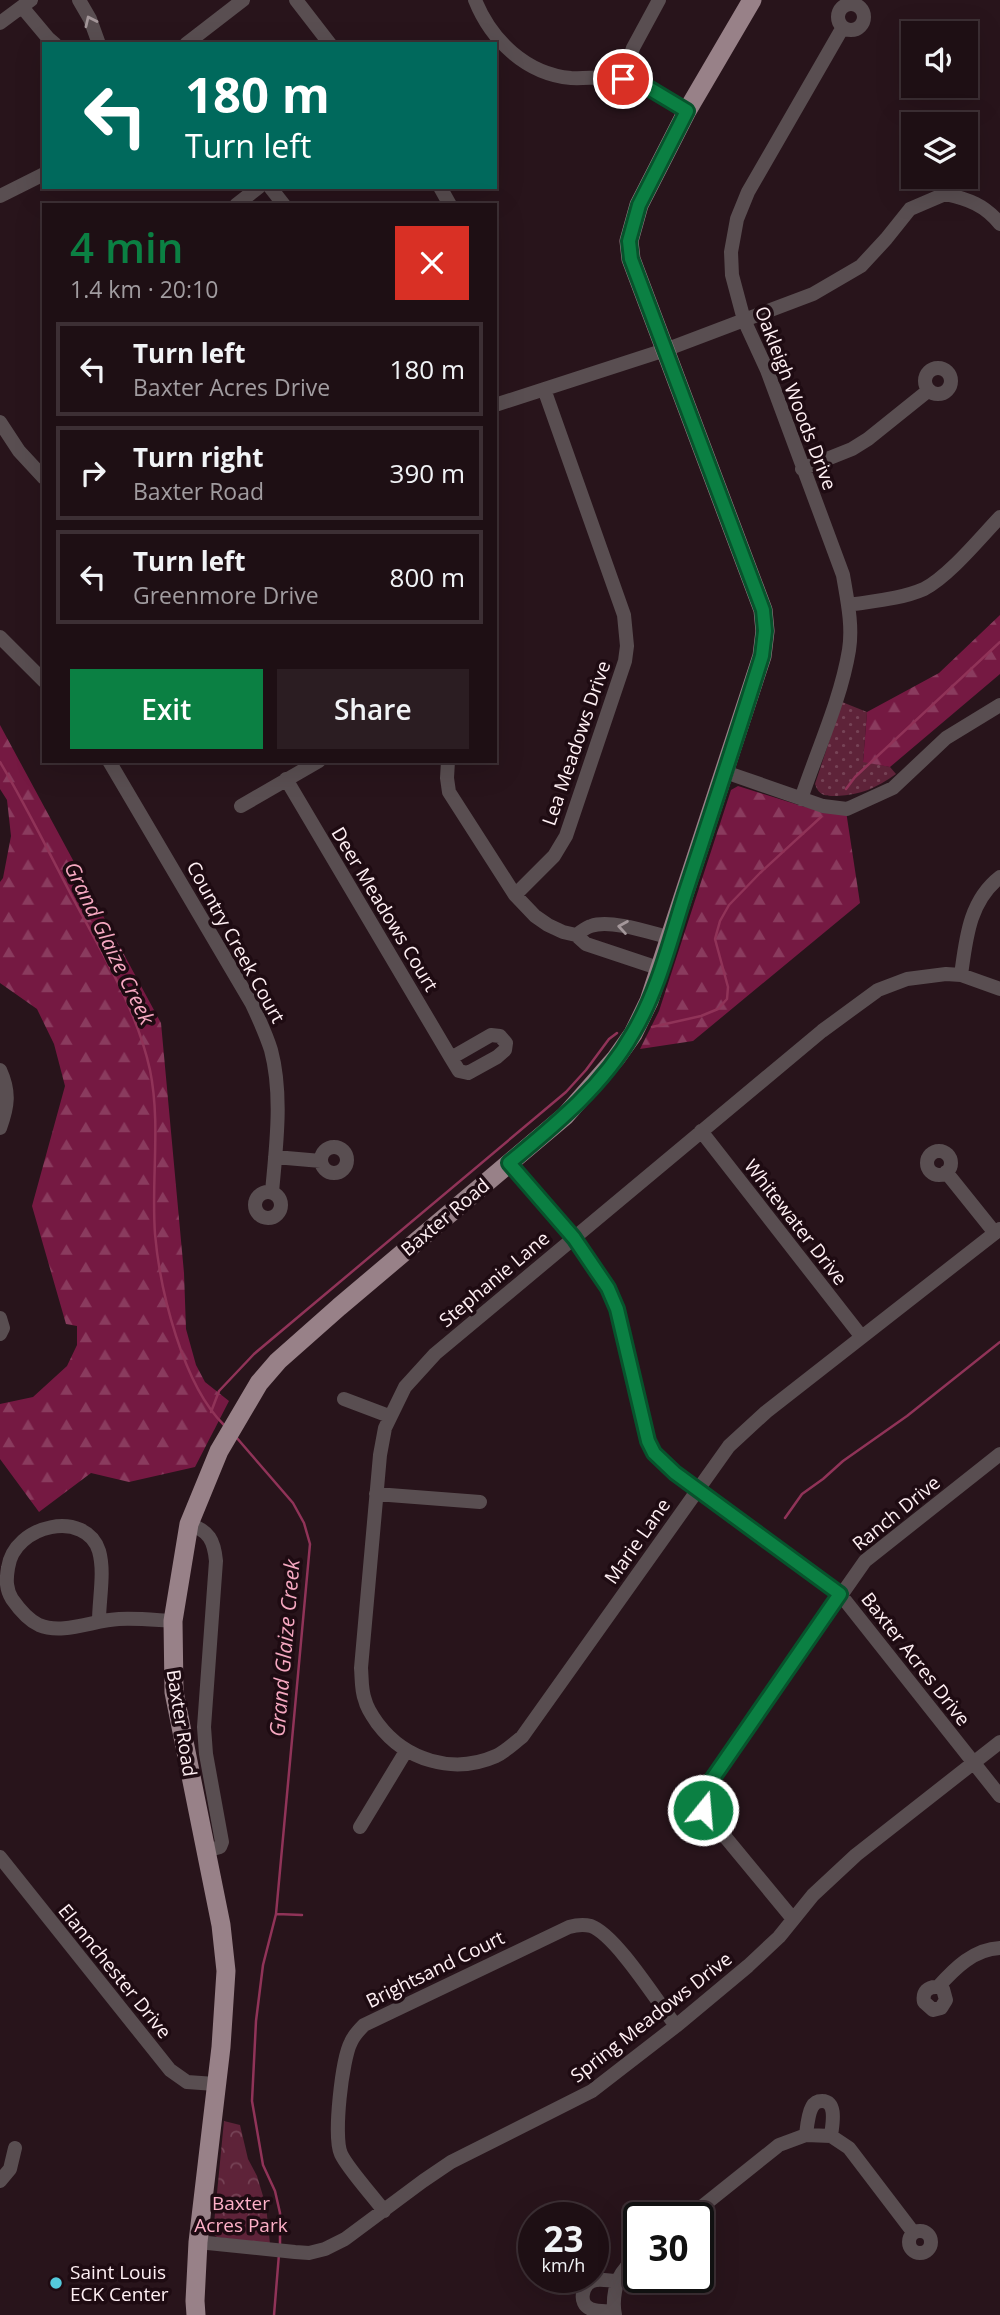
<!DOCTYPE html>
<html lang="en">
<head>
<meta charset="utf-8">
<style>
	:root { --surface:#1e0f14; --page:#2b1d22; --text:#f1f3f6; --muted:#a19ca0; --line:#3c2f34; --accent:#0b8043 }
	body { margin:0; font-family:"Open Sans",sans-serif; background:var(--page); color:var(--text); height:100vh; display:flex; flex-direction:column; font-size:26px; white-space:nowrap }
	* { box-sizing:border-box; margin:0 }
	p { font-size:23px; color:var(--muted) }
	.icon { flex:none; width:38px; height:38px; fill:none; stroke:currentColor; stroke-width:2; stroke-linecap:round; stroke-linejoin:round }
	.map { position:relative; flex:1; overflow:hidden }
	.drawer { position:absolute; left:42px; top:203px; width:455px; height:560px; display:flex; flex-direction:column; background:var(--surface); border-radius:0px; box-shadow:0 7px 28px #0002,0 0 0 2px var(--line) }
	.drawer>* { flex:none }
	.guide { position:absolute; left:42px; top:42px; width:455px; height:147px; border-radius:0px; box-shadow:0 7px 28px #0002,0 0 0 2px var(--line); background:#00695c; color:#fff; overflow:hidden }
	.buttons { position:absolute; left:901px; top:21px; display:grid; gap:14px }
	.buttons a { display:grid; place-items:center; width:77px; height:77px; border-radius:0px; background:var(--surface); box-shadow:0 7px 28px #0002,0 0 0 2px var(--line); font-size:35px }
	.speed { position:absolute; left:518px; top:2202px; display:flex; gap:14px; font-size:35px; font-weight:700; text-align:center }
	.speed>* { display:grid; place-content:center; width:91px; height:91px; border-radius:50%; background:var(--surface); box-shadow:0 7px 28px #0002,0 0 0 2px var(--line); line-height:1 }
	.speed small { font-size:18px; font-weight:400 }
	.speed .limit { border:4px solid #111; border-radius:10px; background:#fff; color:#111 }
	.pin { position:absolute; display:grid; place-items:center; width:60px; height:60px; color:#fff; margin:-30px; border:4px solid #fff; border-radius:50%; box-shadow:0 2px 7px #0007 }
	.me { position:absolute; width:77px; margin:-38px; rotate:17deg; stroke-linejoin:round; filter:drop-shadow(0 0 5px #0008) }
	.turn { display:flex; align-items:center; gap:24px; height:147px; padding:0 28px; font-size:32px }
	.turn .icon { width:91px; height:91px; stroke-width:2.5 }
	.turn b { display:block; font-size:49px; line-height:60px }
	.round { display:grid; place-items:center; flex:none; width:74px; height:74px; border-radius:0px; background:var(--page) }
	.overview { display:flex; align-items:center; justify-content:space-between; height:119px; padding:0 28px }
	h1 { font-size:42px; font-weight:600; line-height:52px; color:var(--accent) }
	.button { display:flex; gap:14px; margin-top:auto; padding:14px 28px }
	.button a { flex:1; height:80px; border-radius:0px; background:var(--accent); color:#fff; font-size:28px; font-weight:600; line-height:80px; text-align:center }
	.button a+a { background:var(--page); color:var(--text) }
	ul { padding:0; list-style:none }
	li { display:flex; align-items:center; gap:21px; height:94px; margin:0 14px 10px; padding:0 14px; border:4px solid var(--line); border-radius:0px }
	li div { flex:1 }
	li b { display:block; font-size:26px }
	li em { font-style:normal }
	.map>svg:first-child { display:block }
	.grass { fill:url(#grass-dots) }
	.forest { fill:url(#forest-firs) }
	.park { fill:url(#park-crowns) }
	.lines { fill:none; stroke-linecap:round; stroke-linejoin:round }
	.stream { stroke:#903358; stroke-width:2.5 }
	.minor { stroke:#594e51; stroke-width:14 }
	.major { stroke:#988188; stroke-width:19 }
	.oneway { stroke:#a4979a }
	.route-casing { stroke:#07532c; stroke-width:18 }
	.route { stroke:#0b8043; stroke-width:12 }
	.poi-dot { fill:#54cadc; stroke:#1e0b12; stroke-width:2.5 }
	.labels { text-anchor:middle; dominant-baseline:central; stroke-width:7; stroke-linejoin:round; paint-order:stroke }
	.street-label { font-size:19px; fill:#fff0f4; stroke:#1e0b12 }
	.park-label { font-size:19px; fill:#feb0c8; stroke:#1e0b12 }
	.poi-label { font-size:19px; fill:#fff0f4; stroke:#1e0b12; text-anchor:start }
	.water-label { font-size:21px; font-style:italic; fill:#f6a8c1; stroke:#1e0b12 }
</style>
</head>
<body>
<div class="map">
<svg width="1000" height="2315" viewBox="0 0 1000 2315">
	<defs>
		<pattern id="grass-dots" width="8" height="8" patternUnits="userSpaceOnUse" patternTransform="scale(1.75)"><rect width="8" height="8" fill="#5e2339"/><path d="M2 2h.1M6 6h.1" fill="none" stroke="#764356" stroke-width="1.8" stroke-linecap="round"/></pattern>
		<pattern id="forest-firs" width="22" height="20" patternUnits="userSpaceOnUse" patternTransform="scale(1.75)"><rect width="22" height="20" fill="#751942"/><path d="M5 1l3.5 6h-7zM16 11l3.5 6h-7z" fill="#8a3b5e"/></pattern>
		<pattern id="park-crowns" width="20" height="18" patternUnits="userSpaceOnUse" patternTransform="scale(1.75)"><rect width="20" height="18" fill="#5e2339"/><path d="M2 6a3 3 0 1 1 6 0M12 15a3 3 0 1 1 6 0" fill="none" stroke="#764356"/></pattern>
	</defs>
	<rect width="100%" height="100%" fill="#28141b"/>
	<path class="grass" d="M842,702L867,712L863,761L890,767L896,774C876,788 861,795 837,796C825,796 819,796 815,784Z"/>
	<path class="forest" d="M1000,615V674L890,767L863,762L867,712L939,673Z
		M0,725L161,1023L184,1273L186,1329L196,1365L205,1382L229,1401L195,1467L129,1482L91,1473L39,1512L0,1459V1404L33,1397L67,1366L77,1345V1326L66,1324L32,1206L65,1086L54,1044L37,1009L0,983V882L3,878L11,836L7,800L0,789Z
		M738,786L805,807L846,811L860,903L693,1041L640,1049L659,1011L731,790Z"/>
	<path class="park" d="M224,2121L240,2125L248,2159L257,2176L266,2206L270,2244L217,2237L213,2234Z"/>
	<g class="lines">
		<path class="stream" d="M0,762C27,807 50,855 75,902C103,955 137,1010 150,1070C161,1124 151,1180 155,1234C160,1291 183,1385 224,1425
			M846,789L855,777L1000,642
			M652,1027L701,1016L718,1009L727,999L728,987L715,939L720,921L729,905L760,873L821,817
			M211,1412L219,1391L254,1354L566,1092L586,1070L609,1039L617,1033
			M236,1437L293,1503L304,1523L310,1544L276,1914L263,1965L256,2021L252,2101L263,2165L275,2191L280,2213V2244
			M785,1518L802,1494L823,1479L843,1461L907,1416L1000,1342
			M277,1914L302,1915
			M274,2315L279,2254"/>
		<path class="minor" d="M79,0L90,19L99,44
			M296,0L330,44
			M475,0C491,40 526,74 571,78C589,79 606,75 625,80C648,85 667,99 687,111
			M838 17a13 13 0 1 1 26 0a13 13 0 1 1-26 0Z
			M22,7L48,38L55,44
			M0,23L31,0
			M186,44L243,0
			M623,79L633,48L659,0
			M944,177L945,194
			M270,187L284,205
			M440,187L450,205
			M945,194C968,199 985,205 1000,224
			M0,196L44,174
			M236,205L259,187
			M925 381a13 13 0 1 1 26 0a13 13 0 1 1-26 0Z
			M495,405L665,350L813,294L861,266L886,239L910,209L945,194
			M0,422L19,451L44,478
			M802,469L852,449L868,439L929,390
			M849,605C874,601 901,599 924,589C949,576 980,538 1000,517
			M0,637L44,681
			M109,761L252,1004C259,1019 266,1034 271,1050C283,1095 276,1147 272,1192
			M448,761L447,778L449,792L515,895L535,916L548,925L563,932L576,935L586,944L661,969
			M725,772L823,806L847,809L893,788L946,738L1000,705
			M286,779L451,1058L459,1071L468,1073L497,1057L505,1050L506,1043L500,1036L491,1035L451,1058
			M801,799C817,751 841,699 849,650C853,625 847,599 843,575L767,370L744,320L732,275L731,252L737,219L748,192L843,27
			M241,806L319,761
			M515,895L554,856L566,836L625,661L627,646L624,615L544,389
			M576,935C581,932 586,927 591,926C611,919 651,933 671,938
			M961,975C966,939 969,901 1000,877
			M1000,989L961,975L946,974L907,979L878,990L822,1031L435,1354L405,1387L385,1428L380,1455L361,1668C362,1678 361,1690 365,1700C367,1709 373,1717 378,1724C405,1760 453,1775 496,1756C506,1751 514,1743 522,1737L729,1446L766,1412L1000,1229
			M0,1070C10,1092 8,1106 0,1128
			M701,1131L861,1336
			M321 1160a13 13 0 1 1 26 0a13 13 0 1 1-26 0Z
			M927 1163a12 12 0 1 1 24 0a12 12 0 1 1-24 0Z
			M275,1157L321,1161
			M509,1163L574,1238L608,1288L617,1309L648,1441L654,1453L675,1473L840,1594L1000,1796
			M946,1172L995,1233
			M255 1205a13 13 0 1 1 26 0a13 13 0 1 1-26 0Z
			M0,1318L3,1328L0,1334
			M344,1399L389,1416
			M376,1494L480,1502
			M189,1524C209,1531 214,1540 216,1561L204,1727L206,1754L222,1842L220,1847L205,1851
			M99,1621C99,1599 105,1572 99,1551C86,1509 14,1524 8,1568C6,1580 6,1589 12,1599C19,1609 28,1620 39,1625C63,1635 94,1620 119,1619C137,1618 155,1620 173,1621
			M703,1810L690,1808L685,1800L689,1793L704,1791
			M360,1827L406,1751
			M0,1857L170,2070L187,2082L215,2084
			M793,1919L703,1810L702,1798L704,1791L865,1561L1000,1454
			M938,1987L943,1989L946,2000L941,2008L933,2010L924,2002C922,1992 928,1986 938,1987C955,1968 974,1949 1000,1948
			M806,2135C807,2127 808,2114 812,2107C814,2103 817,2101 822,2101C838,2101 832,2126 831,2136
			M0,2181L10,2169L15,2148
			M384,2211C373,2196 348,2169 341,2154C333,2137 342,2059 351,2042C354,2035 359,2030 364,2025L569,1927C576,1925 583,1924 591,1926C616,1935 658,2003 676,2026
			M689,2217L779,2145L806,2135L831,2136L849,2148L913,2232
			M909 2242a11 11 0 1 1 22 0a11 11 0 1 1-22 0Z
			M198,2242L295,2252L309,2253L325,2249L345,2239L423,2181L451,2162L592,2091L676,2026L748,1966L779,1937L813,1895L856,1855L1000,1742
			M614,2311C607,2311 597,2312 591,2309C577,2304 582,2282 596,2280C603,2279 611,2281 618,2281
			M615,2315C612,2301 615,2280 625,2269C628,2264 634,2261 639,2257"/>
		<path class="major" d="M196,2315L195,2301L198,2242L221,2047L226,1971L221,1925L174,1692L173,1621L189,1524L219,1451L259,1383L278,1361L339,1307L565,1116L616,1058L633,1034L649,1001L762,656L765,631L763,610L631,259L629,241L639,205L687,111L752,0"/>
	</g>
	<defs><path id="oneway-chevron" d="M-2-3.5L2.5 0L-2 3.5" fill="none" stroke-width="1.6" stroke-linecap="round" stroke-linejoin="round" transform="scale(1.75)"/></defs>
	<g class="oneway">
		<use href="#oneway-chevron" transform="translate(90 21) rotate(-115)"/>
		<use href="#oneway-chevron" transform="translate(623 927) rotate(-171)"/>
	</g>
	<g class="lines">
		<g class="route-casing">
			<path id="route" d="M623,79L647,87L687,111L639,205L629,241L631,259L763,610L765,631L762,656C737,736 711,815 685,894C670,941 658,991 633,1033C603,1086 555,1125 509,1163L574,1238L608,1288L617,1309L648,1441L654,1453L675,1473L840,1594L704,1791L702,1797L703,1810"/>
		</g>
		<use href="#route" class="route"/>
	</g>
	<circle class="poi-dot" cx="56" cy="2283" r="7"/>
	<g class="labels">
		<g class="street-label">
			<text transform="translate(796 398) rotate(69)">Oakleigh Woods Drive</text>
			<text transform="translate(576 743) rotate(-71)">Lea Meadows Drive</text>
			<text transform="translate(385 909) rotate(59)">Deer Meadows Court</text>
			<text transform="translate(236 942) rotate(61)">Country Creek Court</text>
			<text transform="translate(445 1217) rotate(-40)">Baxter Road</text>
			<text transform="translate(796 1222) rotate(52)">Whitewater Drive</text>
			<text transform="translate(494 1279) rotate(-40)">Stephanie Lane</text>
			<text transform="translate(896 1513) rotate(-39)">Ranch Drive</text>
			<text transform="translate(637 1541) rotate(-55)">Marie Lane</text>
			<text transform="translate(916 1659) rotate(52)">Baxter Acres Drive</text>
			<text transform="translate(182 1723) rotate(81)">Baxter Road</text>
			<text transform="translate(435 1969) rotate(-26)">Brightsand Court</text>
			<text transform="translate(115 1971) rotate(51)">Elannchester Drive</text>
			<text transform="translate(651 2017) rotate(-38)">Spring Meadows Drive</text>
		</g>
		<g class="park-label">
			<text x="241" y="2203">Baxter<tspan x="241" dy="22">Acres Park</tspan></text>
		</g>
		<g class="poi-label">
			<text x="70" y="2272">Saint Louis<tspan x="70" dy="22">ECK Center</tspan></text>
		</g>
		<g class="water-label">
			<text transform="translate(110 943) rotate(64)">Grand Glaize Creek</text>
			<text transform="translate(284 1648) rotate(-85)">Grand Glaize Creek</text>
		</g>
	</g>
</svg>
<div class="buttons">
<a><svg class="icon" aria-label="sound" viewBox="0 0 24 24"><path d="M4 9h4l5-4v14l-5-4H4zM17 9q2 3 0 6"/></svg></a>
<a><svg class="icon" aria-label="layers" viewBox="0 0 24 24"><path d="M12 4l9 5-9 5-9-5zM3 14l9 5 9-5"/></svg></a>
</div>
<div class="speed"><div>23<small>km/h</small></div><div class="limit">30</div></div>
<div class="pin" style="left:623px;top:79px;background:#d93025"><svg class="icon" aria-label="arrive" viewBox="0 0 24 24"><path d="M6 21V4h12l-3 4 3 4H6"/></svg></div>
<svg class="me" style="left:703px;top:1810px" viewBox="-20 -20 40 40"><circle r="17" fill="#0b8043" stroke="#fff" stroke-width="3"/><path d="M0-11L8 9 0 5-8 9z" fill="#fff"/></svg>
<div class="guide">
<div class="turn"><svg class="icon" aria-label="left" viewBox="0 0 24 24"><path d="M17 20v-9H6M10 6l-5 5 5 5"/></svg><div><b>180 m</b>Turn left</div></div>
</div>
<section class="drawer">
<div class="overview"><div><h1>4 min</h1><p>1.4 km · 20:10</p></div><a class="round" style="background:#d93025;color:#fff"><svg class="icon" aria-label="close" viewBox="0 0 24 24"><path d="M6 6l12 12M18 6L6 18"/></svg></a></div>
<ul>
<li><svg class="icon" aria-label="left" viewBox="0 0 24 24"><path d="M17 20v-9H6M10 6l-5 5 5 5"/></svg><div><b>Turn left</b><p>Baxter Acres Drive</p></div><em>180 m</em></li>
<li><svg class="icon" aria-label="right" viewBox="0 0 24 24"><path d="M7 20v-9h11M14 6l5 5-5 5"/></svg><div><b>Turn right</b><p>Baxter Road</p></div><em>390 m</em></li>
<li><svg class="icon" aria-label="left" viewBox="0 0 24 24"><path d="M17 20v-9H6M10 6l-5 5 5 5"/></svg><div><b>Turn left</b><p>Greenmore Drive</p></div><em>800 m</em></li>
</ul>
<div class="button"><a>Exit</a><a>Share</a></div>
</section>
</div>
</body>
</html>
